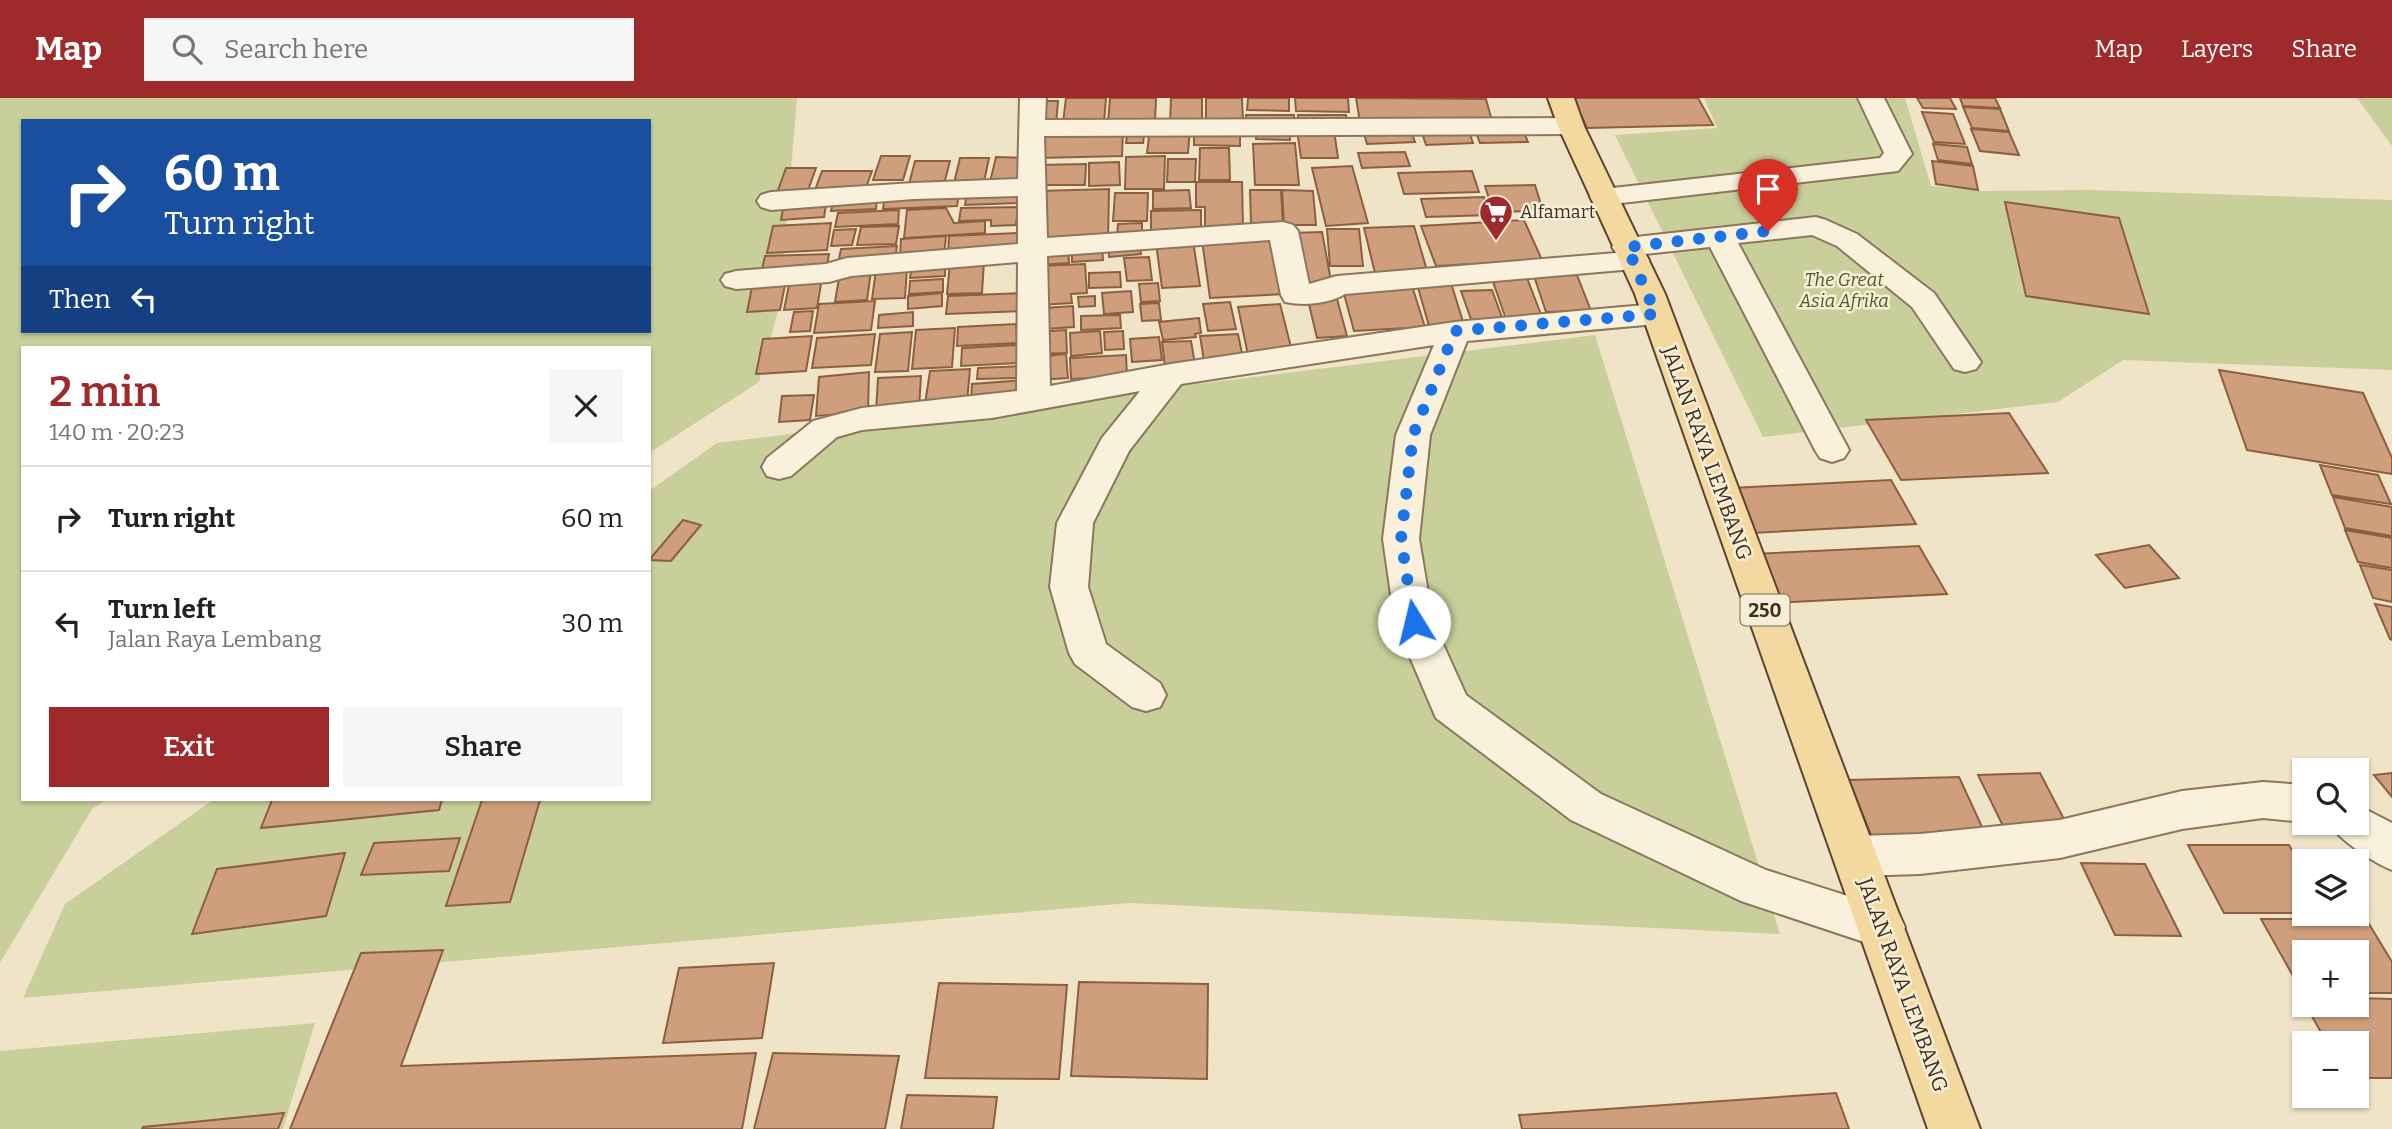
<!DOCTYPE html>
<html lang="en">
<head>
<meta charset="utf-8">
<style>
	:root { --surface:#fff; --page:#f6f6f6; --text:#222; --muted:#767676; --line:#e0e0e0; --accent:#9e2a2b }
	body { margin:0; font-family:Bitter,serif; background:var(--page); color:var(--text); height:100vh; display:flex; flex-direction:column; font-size:26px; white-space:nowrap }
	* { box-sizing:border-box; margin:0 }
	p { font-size:23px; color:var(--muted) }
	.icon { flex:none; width:38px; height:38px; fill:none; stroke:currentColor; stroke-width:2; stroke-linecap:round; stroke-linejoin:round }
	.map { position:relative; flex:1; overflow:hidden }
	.details { position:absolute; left:21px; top:248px; width:630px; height:455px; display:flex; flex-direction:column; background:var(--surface); border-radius:0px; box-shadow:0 2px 5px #0004 }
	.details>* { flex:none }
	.banner { position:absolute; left:21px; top:21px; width:630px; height:214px; border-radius:0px; box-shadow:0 2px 5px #0004; background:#1a4fa0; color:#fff; overflow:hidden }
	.controls { position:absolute; left:2292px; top:660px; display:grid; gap:14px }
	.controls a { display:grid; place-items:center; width:77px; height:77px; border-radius:0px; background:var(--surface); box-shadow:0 2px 5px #0004; font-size:35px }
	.pin { position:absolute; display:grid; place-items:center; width:60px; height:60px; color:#fff; margin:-72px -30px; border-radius:50% 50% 50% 0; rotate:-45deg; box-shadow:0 0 7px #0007 }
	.pin .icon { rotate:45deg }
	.me { position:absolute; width:77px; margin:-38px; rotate:351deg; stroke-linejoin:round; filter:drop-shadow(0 0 5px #0008) }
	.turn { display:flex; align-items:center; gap:24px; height:147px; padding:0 28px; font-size:32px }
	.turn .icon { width:91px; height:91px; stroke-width:2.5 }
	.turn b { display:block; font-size:49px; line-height:60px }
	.then { display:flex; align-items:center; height:66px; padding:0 28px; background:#0003; gap:14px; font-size:26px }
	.round { display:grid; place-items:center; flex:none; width:74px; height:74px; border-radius:0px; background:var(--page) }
	.headline { display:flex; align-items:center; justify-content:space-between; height:119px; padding:0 28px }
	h1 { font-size:42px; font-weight:600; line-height:52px; color:var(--accent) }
	.action { display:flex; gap:14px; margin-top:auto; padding:14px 28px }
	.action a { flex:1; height:80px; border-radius:0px; background:var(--accent); color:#fff; font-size:28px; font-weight:600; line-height:80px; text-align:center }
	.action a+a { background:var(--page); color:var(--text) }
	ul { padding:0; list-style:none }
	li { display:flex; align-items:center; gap:21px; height:105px; padding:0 28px; border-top:2px solid var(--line) }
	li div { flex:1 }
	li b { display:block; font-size:26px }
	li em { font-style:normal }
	header { display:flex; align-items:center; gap:42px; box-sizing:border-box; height:98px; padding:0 35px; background:var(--accent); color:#fff }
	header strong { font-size:33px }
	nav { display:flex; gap:38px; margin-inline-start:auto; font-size:24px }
	.search { width:490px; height:63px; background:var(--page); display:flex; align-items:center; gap:18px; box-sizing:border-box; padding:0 24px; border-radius:0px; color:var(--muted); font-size:26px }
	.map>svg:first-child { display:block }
	.green { fill:#c9cf9b; fill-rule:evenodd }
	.building { fill:#cf9f7d; stroke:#8d5f41; stroke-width:2 }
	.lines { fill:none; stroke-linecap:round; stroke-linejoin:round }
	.minor-casing { stroke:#8d765c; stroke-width:4 }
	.major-casing { stroke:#5b4430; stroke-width:4 }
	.minor { fill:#faf1dc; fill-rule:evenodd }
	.major { fill:#f3d9a0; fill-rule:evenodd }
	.route { stroke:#1a73e8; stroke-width:12; stroke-dasharray:0 21.6 }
	.labels { text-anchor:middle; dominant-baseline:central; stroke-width:5; stroke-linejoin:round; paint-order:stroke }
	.far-poi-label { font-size:18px; fill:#3d2e20; stroke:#f7eed8; text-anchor:start }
	.far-park-label { font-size:18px; font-style:italic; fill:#4d5a26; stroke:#f7eed8 }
	.shield { fill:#f7eed8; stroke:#756857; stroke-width:2 }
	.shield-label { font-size:19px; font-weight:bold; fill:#3d2e20 }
	.street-label { font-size:21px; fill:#3d2e20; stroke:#f7eed8 }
</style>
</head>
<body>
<header>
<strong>Map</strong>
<div class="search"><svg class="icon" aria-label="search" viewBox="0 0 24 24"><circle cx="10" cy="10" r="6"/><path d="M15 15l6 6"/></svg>Search here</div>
<nav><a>Map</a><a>Layers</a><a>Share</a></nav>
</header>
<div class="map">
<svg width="2392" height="1031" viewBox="0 0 2392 1031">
	<rect width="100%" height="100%" fill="#f0e4c8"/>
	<path class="green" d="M0,0H797L780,205L759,284L649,355V250H23V702H106L92,711L0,865ZM23,23H649V233H23Z
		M1704,0H1905L1931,88L1982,93L2090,92L2392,102V272L2123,262L2058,304L1763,339L1615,37L1717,30Z
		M2357,0H2392V48Z
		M1595,237L1780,836L1130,805L23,900L65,806L213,702H649V393L717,345Z
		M315,925L283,1031H0V953Z"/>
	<path class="building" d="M1066,0H1106L1104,25H1063Z
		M1110,0H1156L1155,24L1108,25Z
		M1171,0H1202V26H1170Z
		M1206,0H1242L1243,23L1206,24Z
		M1248,0H1289V13L1247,12Z
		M1295,0H1348L1349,14L1296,13Z
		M1356,0L1486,1L1492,23L1360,24Z
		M1573,0H1698L1713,27L1587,30Z
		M1917,0H1950L1956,11L1923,10Z
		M1960,0H1995L2000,10L1963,8Z
		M1036,3H1058L1056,27L1035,28Z
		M1963,9L2000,11L2009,33L1972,30Z
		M1922,14L1953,16L1965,46L1934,44Z
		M1246,17H1294V26L1246,25Z
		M1298,17H1346L1347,26L1299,25Z
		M1410,30L1415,44L1367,46L1363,32Z
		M1522,30L1528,44L1480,45L1475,32Z
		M1123,31L1122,58L1039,60L1041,33Z
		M1150,31H1190L1188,55H1147Z
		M1256,31L1290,32V42L1256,41Z
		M1468,31L1473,45L1426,47L1421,32Z
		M1971,31L2009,34L2019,57L1980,53Z
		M1128,32H1145L1143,45H1126Z
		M1194,32H1240V48L1194,47Z
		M1297,32H1334L1338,60H1301Z
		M1295,45L1299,87H1255L1253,46Z
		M1933,46L1967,49L1972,66L1938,62Z
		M1200,50H1229L1230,82H1199Z
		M1405,54L1410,68L1362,70L1358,55Z
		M881,58H910L903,82H873Z
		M1165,58L1164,91H1125L1126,59Z
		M996,59L1025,60L1021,84H990Z
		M960,60H989L984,84L954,85Z
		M1168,61H1196L1195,84H1167Z
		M915,63H950L944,86H909Z
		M1932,63L1973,68L1978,92L1936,86Z
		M1119,64L1120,87L1089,88V65Z
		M1086,66L1085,87H1036L1039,67Z
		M1352,68L1368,125L1326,128L1312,70Z
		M786,70H816L807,95H777Z
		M822,73H872L865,92H815Z
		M1472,73L1479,94L1404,96L1398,75Z
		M1196,84H1242L1243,130H1205V109H1196Z
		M1535,87L1543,113L1493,114L1485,88Z
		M1109,91L1108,142L1036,143L1040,93Z
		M1019,92L1018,105L965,107L967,94Z
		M1189,92L1191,110L1153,111V93Z
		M1250,92H1281L1283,127L1251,126Z
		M1282,92L1313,93L1316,127H1284Z
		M959,95L957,108L883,111L885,97Z
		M1115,95H1148L1147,123H1113Z
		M877,99L876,111L831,113L834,101Z
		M1484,99L1490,117L1426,119L1421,101Z
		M827,102L824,119L781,122L784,105Z
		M2005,104L2119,120L2149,216L2026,198Z
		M1018,109L1016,127L991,128V122L959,123L961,110Z
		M946,110L954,125L985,123V135L904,140L907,112Z
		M899,112L898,126L835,129L838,115Z
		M1201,112V132L1151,133V113Z
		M1524,122L1542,162L1436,168L1421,128Z
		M831,125L827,152L767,155L773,128Z
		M1142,125V138H1117L1118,126Z
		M899,128L896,146L857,147L861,129Z
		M1414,128L1428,176L1376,179L1364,130Z
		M856,131L852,147L831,148L834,132Z
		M1327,131H1359L1363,168H1330Z
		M1322,134L1332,188L1300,190L1291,135Z
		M1019,135L1018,152L948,155L949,138Z
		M946,138L944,157L900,159L901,141Z
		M1274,139L1286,196L1210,200L1202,142Z
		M1139,143L1141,156L1109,159L1108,145Z
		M1193,143L1200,188L1162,190L1156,145Z
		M897,148L895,163L838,166L841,151Z
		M1102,148L1103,162L1072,164V150Z
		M1068,150L1069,165L1038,167L1037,152Z
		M829,156L826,174L761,176L765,158Z
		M1149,159L1152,182L1127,183L1124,160Z
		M984,163L982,195L947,196L950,165Z
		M945,165V178L910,180L912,167Z
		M1085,166L1087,195L1071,196L1072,205L1040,207V168Z
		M907,170L905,200L872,201L876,172Z
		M871,173L867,202L835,204L840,174Z
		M1120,174L1121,189L1089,190V175Z
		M1577,177L1591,213L1546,214L1534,178Z
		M822,180L817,210L784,212L790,182Z
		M1527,180L1542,219L1506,221L1492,181Z
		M943,181V194L909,196L910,183Z
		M786,182L780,212L747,214L753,184Z
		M1158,185L1160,203L1141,204L1139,186Z
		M1451,185L1464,227L1429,228L1417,186Z
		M1412,188L1425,229L1354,233L1343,192Z
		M1492,192L1503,222L1472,224L1461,193Z
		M1131,193L1133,214L1104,216L1102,195Z
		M942,195V208L908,211V198Z
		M1024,195L1023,213L946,216L948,198Z
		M1095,198V208L1079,209L1078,199Z
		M1337,201L1347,238L1317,240L1308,202Z
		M875,203L871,232L814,235L819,206Z
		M1230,204L1236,231L1208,233L1203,206Z
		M1159,205L1161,222L1142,223L1140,206Z
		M1280,206L1292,253L1248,257L1238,209Z
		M1073,208L1074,229L1045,231L1044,210Z
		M813,213L810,233L790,234L794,214Z
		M913,214V228L878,230L879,217Z
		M1120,217L1121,230L1081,232V218Z
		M1199,220L1201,235L1195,236L1196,239L1163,242L1159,224Z
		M1016,226L1017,245L957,248L958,229Z
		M955,230L952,269L912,271L916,232Z
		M1066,232L1067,255L1038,256L1037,234Z
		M1100,233L1102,255L1071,258L1070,235Z
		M1123,233L1124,251L1105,252L1104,234Z
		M912,234L908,273L875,274L880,236Z
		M875,236L871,267L812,270L817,240Z
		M1238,236L1243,260L1204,263L1200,238Z
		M812,238L806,273L756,276L763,241Z
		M1159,239L1162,262L1132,264L1130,241Z
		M1191,243L1195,266L1165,268L1162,244Z
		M1017,247V265L961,268L962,250Z
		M1066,256L1068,280L1037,282L1036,259Z
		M1126,257L1127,278L1071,281L1070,260Z
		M1024,268L1023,280L977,281L978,270Z
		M970,271L967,304L925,306L930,273Z
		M2219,272L2363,295L2392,360V376L2247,352Z
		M869,274L868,314L816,318L819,279Z
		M921,278L919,311L876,314L878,280Z
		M1026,282L1027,300L971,304L972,286Z
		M814,297L810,322L779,324L782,298Z
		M2009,315L2048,375L1901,382L1866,322Z
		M2320,367L2378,377L2391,406L2332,397Z
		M1891,382L1916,426L1752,435L1732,390Z
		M2333,399L2392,409V438L2345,430Z
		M683,422L701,427L671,463L649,462Z
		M2345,432L2392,440V470L2358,464Z
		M2149,447L2179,480L2125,490L2096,457Z
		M1919,448L1947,496L1775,505L1754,456Z
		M2360,467L2392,472V504L2373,500Z
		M2375,506L2392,509V542L2390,541Z
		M2040,675L2067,727L2003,728L1978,677Z
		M2392,675V699L2374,677Z
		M1959,679L1989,744L1875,747L1849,682Z
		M272,702H442L439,712L261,730Z
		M482,702H540L510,804L446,808Z
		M460,740L449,773L361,777L374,745Z
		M2188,747H2289L2305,774V815H2224Z
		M345,755L326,818L192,836L217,771Z
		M2081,765L2145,766L2181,838L2115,837Z
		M2261,821H2366L2392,864V895H2357V854H2305V894H2302Z
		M443,852L401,968L756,955L742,1031H290L361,855Z
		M774,865L762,940L663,945L679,870Z
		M1079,884L1208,886L1207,981L1071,978Z
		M939,885L1067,887L1059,981L925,980Z
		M2357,900L2392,901V980H2357V945H2327L2305,906H2357Z
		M773,955L899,958L885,1031H754Z
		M1836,995L1849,1031H1522L1519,1017Z
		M907,997L997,999L993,1031H901Z
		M284,1015L278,1031H142L143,1029Z"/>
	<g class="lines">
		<g class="minor-casing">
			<path id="minor" d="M1020,0H1046L1045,22L1571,20L1580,22L1584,28L1580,34L1571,36L1044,38L1047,140L1283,124L1293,127L1298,133L1309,186L1337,178L1616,155L1612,149L1617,143L1627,140L1816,119L1826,122L1857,136L1934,195L1981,264L1976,271L1965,274L1954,271L1912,209L1837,148L1812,137L1738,145L1849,352L1844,360L1832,364L1820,360L1815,352L1710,149L1645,156L1649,162L1645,168L1634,171L1345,196C1328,206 1304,208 1285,204L1281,197L1270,142L1047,158L1050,288L1171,266L1455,224L1656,206L1667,209L1672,216L1667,223L1656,226L1467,243L1430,337L1419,441L1433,524L1466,597L1601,696L1766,772L1898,814L1905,829L1898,844L1882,850L1741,803L1571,722L1436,620L1395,524L1383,441L1396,337L1434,247L1181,286L1129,353L1093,425L1088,489L1106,546L1160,585L1166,597L1160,609L1146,613L1132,609L1075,566L1069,555L1050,489L1057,425L1102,340L1140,293L992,320L862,332L837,339L791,378L779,381L767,378L762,369L767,360L813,323L862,310L1017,293L1018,164L851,178L829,184L736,191L725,188L721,182L725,176L736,173L826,166L847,160L1018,146V98L914,101L771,112L761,109L757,103L761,97L771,94L914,85L1018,81Z
				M1858,0H1884L1912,56L1898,73L1604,107L1594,105L1590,99L1594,93L1604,91L1880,60L1884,55Z
				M2263,684L2305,687V724L2263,720L2182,731L2060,760L1920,776L1856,778L1840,772L1834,758L1840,744L1856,738L1920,736L2060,722L2182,693Z
				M2357,707L2392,725V772C2374,765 2337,741 2329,724H2357Z"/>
		</g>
		<g class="major-casing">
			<path id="major" d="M1548,0H1574L1584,28L1665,196L1980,1031H1928L1635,196L1558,28Z"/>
		</g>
		<use href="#minor" class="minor"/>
		<use href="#major" class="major"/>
	</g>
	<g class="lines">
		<path class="route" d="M1414,524L1401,441L1413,337L1455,233L1656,216L1627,149L1768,133"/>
	</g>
	<defs>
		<g id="supermarket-pin" transform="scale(1.75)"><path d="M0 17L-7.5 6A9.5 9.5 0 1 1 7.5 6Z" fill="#9e2a2b" stroke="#f7eed8"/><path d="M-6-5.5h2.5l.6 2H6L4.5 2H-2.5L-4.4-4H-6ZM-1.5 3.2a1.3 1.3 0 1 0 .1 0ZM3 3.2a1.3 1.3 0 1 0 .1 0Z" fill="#fff"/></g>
	</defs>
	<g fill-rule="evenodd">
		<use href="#supermarket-pin" x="1496" y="114"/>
	</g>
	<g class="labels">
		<g class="far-poi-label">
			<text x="1520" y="114">Alfamart</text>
		</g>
		<g class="far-park-label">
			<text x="1844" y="182">The Great<tspan x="1844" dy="21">Asia Afrika</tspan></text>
		</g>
		<rect class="shield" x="1740.5" y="496.5" width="49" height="31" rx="5"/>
		<g class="shield-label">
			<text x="1765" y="512">250</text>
		</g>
		<g class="street-label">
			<text transform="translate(1707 355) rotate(70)">JALAN RAYA LEMBANG</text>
			<text transform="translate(1903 887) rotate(70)">JALAN RAYA LEMBANG</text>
		</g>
	</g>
</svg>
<div class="controls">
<a><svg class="icon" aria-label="search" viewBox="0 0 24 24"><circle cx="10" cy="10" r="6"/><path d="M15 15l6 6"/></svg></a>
<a><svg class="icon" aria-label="layers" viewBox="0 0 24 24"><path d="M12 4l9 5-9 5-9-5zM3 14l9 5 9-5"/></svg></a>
<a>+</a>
<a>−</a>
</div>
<div class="pin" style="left:1768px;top:133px;background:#d93025"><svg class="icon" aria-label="arrive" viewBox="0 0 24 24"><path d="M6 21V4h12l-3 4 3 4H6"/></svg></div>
<svg class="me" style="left:1414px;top:524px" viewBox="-20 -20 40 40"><circle r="19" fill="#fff"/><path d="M0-13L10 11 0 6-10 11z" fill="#1a73e8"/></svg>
<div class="banner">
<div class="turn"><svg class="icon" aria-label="right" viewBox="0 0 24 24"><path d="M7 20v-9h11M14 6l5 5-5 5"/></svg><div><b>60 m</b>Turn right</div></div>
<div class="then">Then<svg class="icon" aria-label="left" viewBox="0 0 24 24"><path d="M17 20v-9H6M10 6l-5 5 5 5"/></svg></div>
</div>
<section class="details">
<div class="headline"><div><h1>2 min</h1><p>140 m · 20:23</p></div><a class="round"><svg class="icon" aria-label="close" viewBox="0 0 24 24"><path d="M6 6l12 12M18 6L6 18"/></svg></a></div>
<ul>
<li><svg class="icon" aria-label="right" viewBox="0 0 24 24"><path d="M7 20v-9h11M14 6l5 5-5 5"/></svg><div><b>Turn right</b></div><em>60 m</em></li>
<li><svg class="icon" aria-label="left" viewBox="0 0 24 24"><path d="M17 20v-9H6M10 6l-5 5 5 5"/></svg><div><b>Turn left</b><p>Jalan Raya Lembang</p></div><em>30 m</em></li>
</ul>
<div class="action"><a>Exit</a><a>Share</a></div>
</section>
</div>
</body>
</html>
